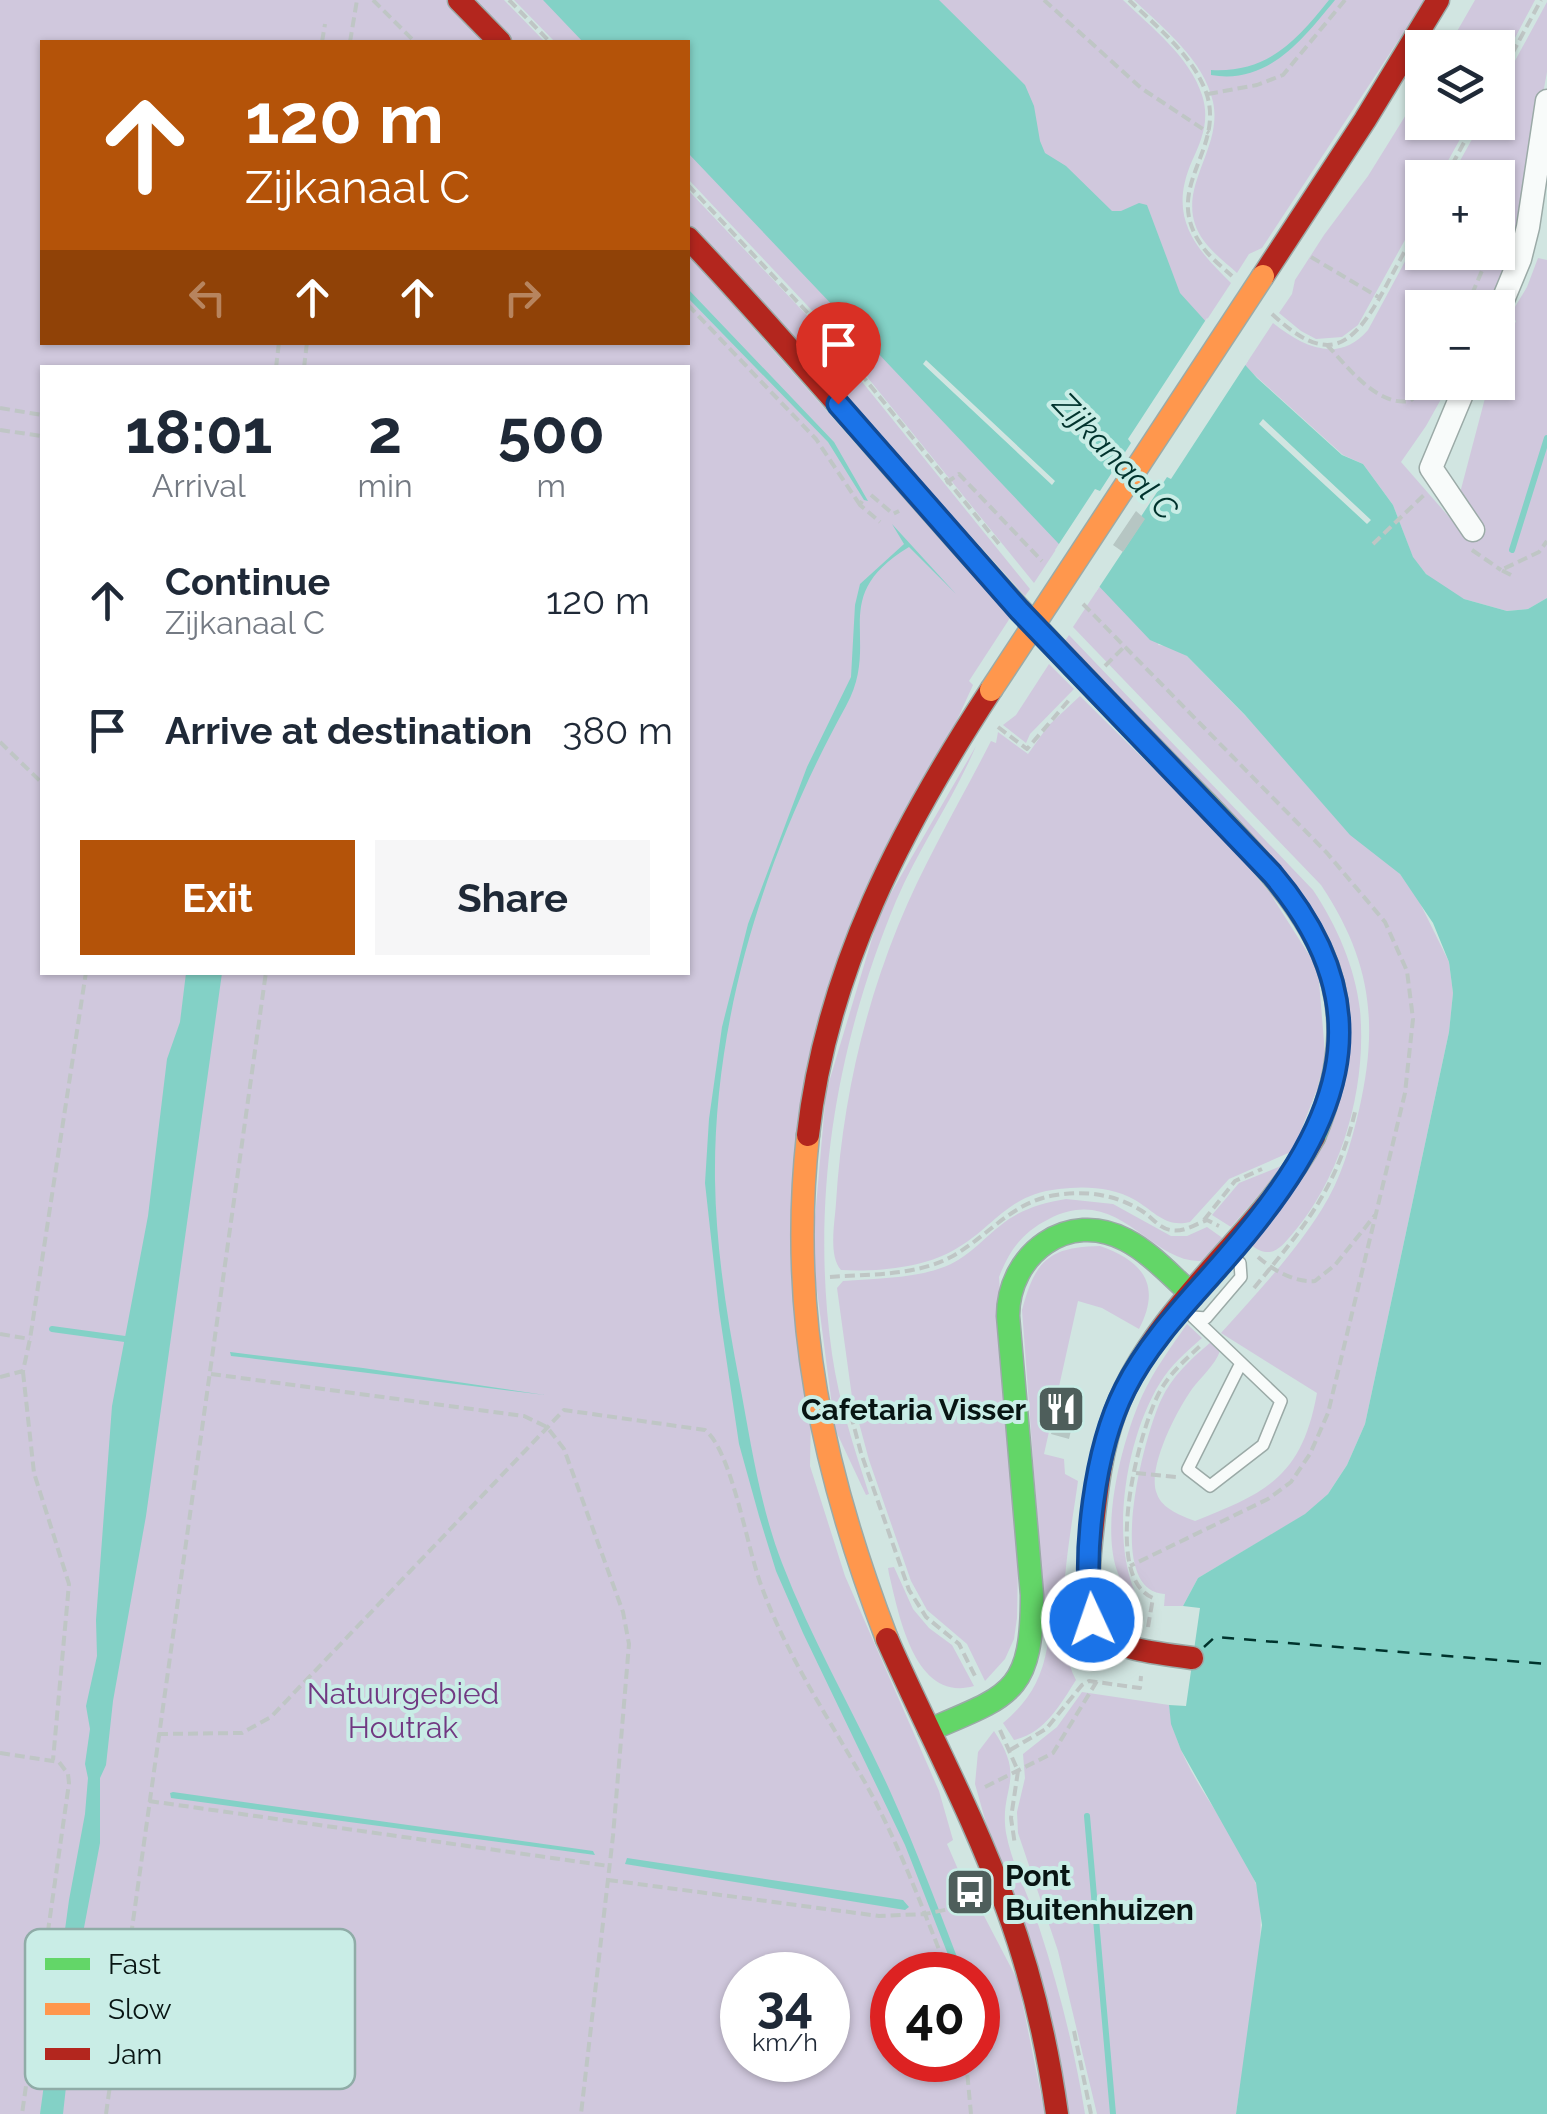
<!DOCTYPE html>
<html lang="en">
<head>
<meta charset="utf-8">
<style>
	:root { --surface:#fff; --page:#f6f6f7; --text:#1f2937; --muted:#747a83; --accent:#b45309 }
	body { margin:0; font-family:Raleway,sans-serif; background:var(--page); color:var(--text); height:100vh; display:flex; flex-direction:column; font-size:38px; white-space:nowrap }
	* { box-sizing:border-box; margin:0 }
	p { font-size:32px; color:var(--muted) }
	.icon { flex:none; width:55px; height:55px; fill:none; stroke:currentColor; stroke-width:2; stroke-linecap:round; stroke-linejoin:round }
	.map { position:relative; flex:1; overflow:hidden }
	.sheet { position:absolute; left:40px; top:365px; width:650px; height:610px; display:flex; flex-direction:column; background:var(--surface); border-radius:0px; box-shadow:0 2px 8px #0004 }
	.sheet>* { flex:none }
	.hud { position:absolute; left:40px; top:40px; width:650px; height:305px; border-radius:0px; box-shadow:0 2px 8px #0004; background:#b45309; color:#fff; overflow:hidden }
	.tools { position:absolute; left:1405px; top:30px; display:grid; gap:20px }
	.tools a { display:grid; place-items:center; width:110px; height:110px; border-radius:0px; background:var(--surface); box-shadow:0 2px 8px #0004; font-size:50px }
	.speed { position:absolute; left:720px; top:1952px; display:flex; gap:20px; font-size:50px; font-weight:700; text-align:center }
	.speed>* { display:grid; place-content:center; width:130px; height:130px; border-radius:50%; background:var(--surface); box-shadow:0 2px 8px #0004; line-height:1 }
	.speed small { font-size:25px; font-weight:400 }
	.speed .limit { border:15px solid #d22; background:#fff; color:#111 }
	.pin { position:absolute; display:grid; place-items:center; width:85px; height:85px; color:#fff; margin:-102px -42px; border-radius:50% 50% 50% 0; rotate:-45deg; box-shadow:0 0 10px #0007 }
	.pin .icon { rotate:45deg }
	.me { position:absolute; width:110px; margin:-55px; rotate:357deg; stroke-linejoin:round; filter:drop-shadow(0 0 8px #0008) }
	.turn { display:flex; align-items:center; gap:35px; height:210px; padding:0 40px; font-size:45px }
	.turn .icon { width:130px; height:130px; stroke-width:2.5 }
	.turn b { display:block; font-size:70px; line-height:85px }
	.lanes { display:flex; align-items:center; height:95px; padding:0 40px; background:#0003; justify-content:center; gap:50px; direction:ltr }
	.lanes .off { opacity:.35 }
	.eta { display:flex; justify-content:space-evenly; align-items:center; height:170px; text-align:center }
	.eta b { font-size:60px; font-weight:700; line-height:70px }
	.cta { display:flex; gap:20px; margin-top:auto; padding:20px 40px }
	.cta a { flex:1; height:115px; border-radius:0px; background:var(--accent); color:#fff; font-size:40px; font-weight:700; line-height:115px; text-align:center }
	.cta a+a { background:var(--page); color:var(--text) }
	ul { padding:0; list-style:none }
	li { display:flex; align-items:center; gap:30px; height:130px; padding:0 40px }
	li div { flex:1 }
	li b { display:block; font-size:38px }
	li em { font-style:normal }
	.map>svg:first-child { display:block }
	.green { fill:#d0c8dd; fill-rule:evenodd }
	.water { fill:#83d1c6 }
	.pier { fill:#d1e5e1 }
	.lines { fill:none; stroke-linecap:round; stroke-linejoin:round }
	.stream { stroke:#83d1c6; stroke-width:6 }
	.ferry { stroke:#00332d; stroke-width:2.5; stroke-dasharray:12 10; stroke-linecap:butt }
	.building { fill:#b6c6c3 }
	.lane-casing { stroke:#9baaa7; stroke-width:14 }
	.street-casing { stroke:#9baaa7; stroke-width:25 }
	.fast-casing { stroke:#9baaa7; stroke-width:25 }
	.slow-casing { stroke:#9baaa7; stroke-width:25 }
	.jam-casing { stroke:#9baaa7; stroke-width:25 }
	.path { stroke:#bfc6c5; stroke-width:4; stroke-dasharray:10 5; stroke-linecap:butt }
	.lane { stroke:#f8fbfa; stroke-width:11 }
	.street { stroke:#f8fbfa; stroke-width:22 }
	.fast { stroke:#63d668; stroke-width:22 }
	.slow { stroke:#ff974d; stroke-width:22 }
	.jam { stroke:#b3261e; stroke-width:22 }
	.slow-bridge-casing { stroke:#9baaa7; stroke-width:25; stroke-linecap:butt }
	.slow-bridge { stroke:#ff974d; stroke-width:22 }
	.route-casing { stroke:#114b97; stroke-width:25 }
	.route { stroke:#1a73e8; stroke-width:18 }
	.labels { text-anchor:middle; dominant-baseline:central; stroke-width:8; stroke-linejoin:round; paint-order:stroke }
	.poi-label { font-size:30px; font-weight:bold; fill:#081513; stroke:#c9ede6; text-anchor:end }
	.park-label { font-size:30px; fill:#713982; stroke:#c9ede6 }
	.water-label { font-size:32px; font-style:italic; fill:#00332d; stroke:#c9ede6 }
	.key { fill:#c9ede6; stroke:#8faca7; stroke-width:2.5 }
	.key-label { font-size:28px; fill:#081513 }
</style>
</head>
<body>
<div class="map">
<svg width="1547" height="2114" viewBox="0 0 1547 2114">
	<rect width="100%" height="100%" fill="#d1e5e1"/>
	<path class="green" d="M0,0H446L487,42H42V342H688V254L1010,618L969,681L973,685L818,1025L810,1466L845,1576L939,1791L953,1840L947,1844L977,1913L982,1912L1018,1981L1045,2114H0ZM42,368H688V972H42ZM742,1975H828V2060H742ZM892,1975H978V2060H892Z
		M472,0H504L545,42H512Z
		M514,0H1123C1151,27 1190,57 1202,95C1210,120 1202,139 1192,161C1168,216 1193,246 1231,283L1034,583L821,320L688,179V42H555Z
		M1134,0H1425L1262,248L1249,254L1237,273C1226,263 1213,253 1204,241C1169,193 1224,152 1213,102C1204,60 1164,29 1134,0Z
		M1475,0H1535L1498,70V48L1448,47Z
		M1547,2V72L1516,240L1487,307L1422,308V382L1450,383L1426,426L1401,462L1471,542L1486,531L1460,493L1489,383L1498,382V350L1502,334L1511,332L1516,321L1510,315L1527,287L1538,258L1547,260V598L1528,609L1507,611L1464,599L1443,588L1426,574L1413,558L1393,505L1363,464L1343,455L1249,370L1158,645L1169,646L1187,656L1400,874L1418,899L1449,962L1453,993L1449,1032L1365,1424L1347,1465L1328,1494L1306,1514L1198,1578L1183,1606H1164L1165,1594C1102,1591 1145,1434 1161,1400C1172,1376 1191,1359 1211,1342L1220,1351C1215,1365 1201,1377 1192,1389C1177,1410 1146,1469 1157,1494C1162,1509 1182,1516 1195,1521C1268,1492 1302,1476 1317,1393L1221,1333C1256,1294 1294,1254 1322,1209C1341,1179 1351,1144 1359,1110C1379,1023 1371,960 1321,885L1073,627L1273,323C1303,347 1339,364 1368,330L1422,230V252H1498V178L1451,177L1481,123L1498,122V92Z
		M1422,89V122L1469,123L1439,177L1422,178V209L1358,325L1342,337L1316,339L1301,331L1279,313L1292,294L1295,280L1324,235L1368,176Z
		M688,190L816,325L1030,589L1025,596L688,224Z
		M1069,635L1313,890C1337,926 1355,967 1360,1010C1367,1085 1343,1174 1294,1232C1280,1249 1271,1260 1251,1245L1293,1188L1343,983L1065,641Z
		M1049,664L1074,689L1030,734L1026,743L1003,725L1016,715Z
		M1080,696L1254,868L1318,969L1326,1066L1293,1151L1229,1179L1190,1222C1165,1228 1154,1211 1135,1200C1112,1187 1085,1186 1059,1189C1006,1195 995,1227 954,1250C923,1268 876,1272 841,1270C828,1256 835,1221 836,1203C842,1107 862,1015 898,926C924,862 960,802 991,741L996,743L998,732L1028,754L1048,726Z
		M976,746C953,800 919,847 896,901C836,1045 810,1199 832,1354C839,1402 854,1448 869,1494L866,1495L835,1429L812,1252L826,1092L880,912Z
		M1286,1164L1231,1227L1212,1215L1239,1183Z
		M1066,1199L1113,1204L1171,1236H1187L1207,1227L1224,1239L1208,1260C1152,1271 1122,1181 1049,1219C1023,1232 1010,1249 999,1277L1018,1564L1017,1618L1014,1639L1005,1659L985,1681L967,1644L927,1610L911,1581L869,1460L852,1397L837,1288L843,1281C879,1278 918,1279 951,1264C971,1254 984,1238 1001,1225C1021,1209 1042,1203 1066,1199Z
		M1100,1246C1143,1261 1162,1285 1139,1329L1102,1308L1078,1301L1044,1454L1064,1459L1065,1474L1078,1481C1071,1534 1050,1631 1076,1680C1060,1705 1045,1733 1014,1740L1003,1723C1028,1702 1041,1681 1047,1648L1022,1310C1035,1262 1047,1247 1100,1246Z
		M1187,1324L1202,1338C1186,1352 1171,1365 1160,1383C1127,1436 1110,1534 1135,1592L1134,1596C1089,1560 1121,1442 1142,1396C1154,1370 1171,1347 1187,1324Z
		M894,1567L913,1609L929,1628L952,1645L974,1686C914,1703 899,1614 889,1574L888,1568Z
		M1082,1692L1169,1705C1176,1772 1233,1823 1256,1884C1272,1925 1243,2065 1236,2114H1097L1058,1951L1018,1833L1017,1812L1025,1778L1023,1754L1057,1727Z
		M994,1731C1027,1781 999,1787 1006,1833C1012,1865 1029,1896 1039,1927C1059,1988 1075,2051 1085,2114H1068L975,1784L978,1752Z"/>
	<path class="water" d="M543,0H939L1025,85L1034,106L1040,141L1045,153L1066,166L1112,211H1121L1139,203L1147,205L1180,293L1257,378L1342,455L1363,464L1393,505L1413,557L1426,574L1464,599L1507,611L1528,609L1547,598V2114H1236L1262,1925L1256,1883L1181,1750L1171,1724L1169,1705L1186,1706L1200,1608L1183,1606L1198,1578L1305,1514L1328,1494L1347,1465L1365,1424L1449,1032L1453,993L1449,962L1433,923L1400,874L1350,835L1245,715L1187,656L1150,640L688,153V42H583Z
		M1329,0H1335C1303,39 1268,85 1211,75V70C1268,73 1296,41 1329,0Z
		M688,289L834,442L868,501L864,500L828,442L688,298Z
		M892,524L956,594L909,547C825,598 883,639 846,706C767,849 713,1016 715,1180C716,1248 727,1318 740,1385C751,1444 760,1506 782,1563C812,1641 855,1714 890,1791C917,1851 940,1913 964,1975H956L905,1845L803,1633L776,1571L759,1516L739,1444L719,1310L705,1183L709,1119L722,1027L748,924L807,767L851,677L855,605L860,584L904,544Z
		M186,973H222L146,1516L113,1701L106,1765L100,1778V1843L83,1933L63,2114H40L69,1900L85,1814L88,1778L85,1764L90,1729L86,1706L97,1656L96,1620L112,1406L148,1216L167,1059L180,1022Z
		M230,1352L363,1368L545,1395L249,1358L231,1356Z
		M173,1792L593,1851L595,1855L171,1798L170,1793Z
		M627,1858L903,1900L909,1907L905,1910L625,1864Z"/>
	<path class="pier" d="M1207,318L1248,361L1171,479L1167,477L1140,518L1143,521L1096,592L1055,550L1095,489L1100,491L1131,443L1128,439Z
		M926,360L1055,481L1052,485L923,364Z
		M1263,419L1371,520L1367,524L1259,424Z"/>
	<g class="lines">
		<path class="stream" d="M1512,550L1547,438
			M52,1329L125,1339
			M1087,1816L1113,2114"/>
		<path class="ferry" d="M1204,1647L1215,1637L1547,1664"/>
	</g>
	<path class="building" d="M1136,511L1145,519L1123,552L1113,545Z
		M1063,1393L1079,1396L1069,1439L1051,1434Z"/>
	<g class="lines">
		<g class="lane-casing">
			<path id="lane" d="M1193,1317L1281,1401L1263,1445L1210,1486L1188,1469L1240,1365
				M1193,1317L1206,1318L1241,1277L1240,1263L1229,1255"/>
		</g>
		<g class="street-casing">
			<path id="street" d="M1498,312L1520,259L1528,227L1547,101
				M1467,382L1431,468L1473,530"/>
		</g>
		<g class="fast-casing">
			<path id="fast" d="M1073,666C1117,712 1161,757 1206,803C1308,910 1378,984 1314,1137
				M929,1730C1012,1695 1032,1692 1032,1595L1008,1316C1008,1254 1068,1209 1126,1240C1151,1253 1172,1277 1193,1295"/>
		</g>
		<g class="slow-casing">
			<path id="slow" d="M808,1135C788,1315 823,1472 887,1639"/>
		</g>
		<g class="jam-casing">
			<path id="jam" d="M459,0L500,42
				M688,238C820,377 940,528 1073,666
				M1263,276L1365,120L1438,0
				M808,1135C826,971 902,826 991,690
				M887,1639C926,1728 973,1814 1006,1906C1031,1973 1047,2043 1057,2114
				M1192,1658C1099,1646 1081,1642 1091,1542C1096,1497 1100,1450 1117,1407C1158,1303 1260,1235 1314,1137"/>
		</g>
		<path class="path" d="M373,0L415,42
			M509,0L550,42
			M1044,0L1141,88L1209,133
			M1129,0C1157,27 1194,56 1207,95C1224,151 1163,187 1200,243C1208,256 1221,266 1232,276
			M322,42L325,24
			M350,42L357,0
			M1498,80L1541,0
			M1208,94L1257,85L1283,75L1345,0
			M1445,178L1475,122
			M688,185L835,342L999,544
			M1498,234L1508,206
			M1311,257L1380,298
			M688,305L816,439L860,505
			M1466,308L1490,252
			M1272,314C1328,366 1352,349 1385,288C1397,265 1410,242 1422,219
			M1327,345C1347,366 1377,407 1410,401L1433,382
			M276,368L279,342
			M304,368L307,342
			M0,408L42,415
			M0,430L42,436
			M946,483L959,474L1042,561
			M871,495L893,514L899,511
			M862,501L860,505L880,522
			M1373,544L1425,494
			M1472,550L1501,570
			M1511,575L1501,570L1539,552L1547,541
			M1083,604L1327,853L1385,922L1407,971L1413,1019L1405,1093L1328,1413L1310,1454L1291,1482L1268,1499L1130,1566
			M1105,666L1124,647
			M998,727L1027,749L1069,700
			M0,742L42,783
			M1204,1220L1235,1181L1262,1169
			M1258,1257C1273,1270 1295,1283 1315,1281L1335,1265L1376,1214
			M830,1277C870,1274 915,1276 951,1257C989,1236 1011,1202 1056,1195C1087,1190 1119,1195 1145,1213C1153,1219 1160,1228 1170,1230C1184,1233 1195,1224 1207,1220L1219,1226
			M1254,1288C1305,1226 1337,1189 1356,1108
			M0,1334L30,1339
			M23,1372L34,1473L69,1584L53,1760
			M211,1374L524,1416L547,1427L564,1449L623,1612L629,1644L613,1836L581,2114
			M0,1377L23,1371L30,1339L86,972
			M847,1400L861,1453L909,1590L926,1617L959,1644L977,1680
			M1136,1473L1176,1477
			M1148,1627L1153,1598C1101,1576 1139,1431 1159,1393C1169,1374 1184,1361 1200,1346
			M1000,1730L1018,1771L1011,1818L1015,1845
			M158,1734L242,1733L271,1717L564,1410L705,1430C732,1451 747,1548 761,1585C787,1657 830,1720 867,1786C900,1846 924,1912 949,1975
			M1010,1750L1046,1729L1082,1685L1089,1681L1140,1688L1141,1676
			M0,1753L59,1762L68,1774L69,1783L22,2114
			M985,1787L1053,1753L1097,1681
			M149,1801L609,1866
			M608,1880L879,1916L925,1914L974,1904
			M1074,2031L1091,2114
			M966,2060L971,2114
			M106,2114L266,972"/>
		<use href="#lane" class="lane"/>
		<use href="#street" class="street"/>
		<use href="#fast" class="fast"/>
		<use href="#slow" class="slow"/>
		<use href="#jam" class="jam"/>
		<g class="slow-bridge-casing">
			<path id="slow-bridge" d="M991,690L1263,276"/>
		</g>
		<use href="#slow-bridge" class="slow-bridge"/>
	</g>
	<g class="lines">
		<g class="route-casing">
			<path id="route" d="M838,404L1019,610L1272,874C1392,1015 1335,1133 1227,1257C1191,1299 1150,1339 1125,1389C1094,1450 1082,1553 1092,1620"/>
		</g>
		<use href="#route" class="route"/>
	</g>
	<defs>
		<g id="restaurant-square" transform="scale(2.5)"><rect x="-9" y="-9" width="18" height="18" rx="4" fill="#4e5e5b" stroke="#c9ede6"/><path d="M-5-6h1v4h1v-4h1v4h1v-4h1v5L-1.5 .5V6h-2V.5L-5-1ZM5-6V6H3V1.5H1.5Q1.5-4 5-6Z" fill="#fff"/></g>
		<g id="bus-square" transform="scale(2.5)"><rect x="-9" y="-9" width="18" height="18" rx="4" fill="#4e5e5b" stroke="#c9ede6"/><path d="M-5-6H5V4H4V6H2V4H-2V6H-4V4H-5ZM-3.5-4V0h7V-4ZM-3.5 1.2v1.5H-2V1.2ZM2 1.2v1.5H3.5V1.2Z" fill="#fff"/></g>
	</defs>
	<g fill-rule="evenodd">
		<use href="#restaurant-square" x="1061" y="1409"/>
		<use href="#bus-square" x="970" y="1892"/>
	</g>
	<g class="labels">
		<g class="poi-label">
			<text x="1026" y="1409">Cafetaria Visser</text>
			<text x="1005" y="1875" text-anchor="start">Pont<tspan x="1005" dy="34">Buitenhuizen</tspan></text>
		</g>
		<g class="park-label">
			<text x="403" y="1693">Natuurgebied<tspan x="403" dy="34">Houtrak</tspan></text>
		</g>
		<g class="water-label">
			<text transform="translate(1116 456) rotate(46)">Zijkanaal C</text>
		</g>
	</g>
	<rect x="25" y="1929" width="330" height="160" rx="15" class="key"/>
	<rect x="45" y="1958" width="45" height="12" fill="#63d668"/>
	<rect x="45" y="2003" width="45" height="12" fill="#ff974d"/>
	<rect x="45" y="2048" width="45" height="12" fill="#b3261e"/>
	<g class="key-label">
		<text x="108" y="1974">Fast</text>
		<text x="108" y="2019">Slow</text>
		<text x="108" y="2064">Jam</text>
	</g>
</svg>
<div class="tools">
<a><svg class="icon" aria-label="layers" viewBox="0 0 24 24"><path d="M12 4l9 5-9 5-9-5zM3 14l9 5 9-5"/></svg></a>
<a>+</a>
<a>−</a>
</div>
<div class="speed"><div>34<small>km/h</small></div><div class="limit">40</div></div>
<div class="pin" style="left:838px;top:404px;background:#d93025"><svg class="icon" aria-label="arrive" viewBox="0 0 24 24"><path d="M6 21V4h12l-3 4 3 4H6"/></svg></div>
<svg class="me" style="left:1092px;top:1620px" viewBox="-20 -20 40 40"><circle r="17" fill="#1a73e8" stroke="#fff" stroke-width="3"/><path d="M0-11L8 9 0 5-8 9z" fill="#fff"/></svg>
<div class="hud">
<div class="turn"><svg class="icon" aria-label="ahead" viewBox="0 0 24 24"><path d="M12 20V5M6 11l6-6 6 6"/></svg><div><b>120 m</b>Zijkanaal C</div></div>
<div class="lanes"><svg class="icon off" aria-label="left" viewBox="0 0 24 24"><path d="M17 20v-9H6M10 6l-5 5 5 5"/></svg><svg class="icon" aria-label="ahead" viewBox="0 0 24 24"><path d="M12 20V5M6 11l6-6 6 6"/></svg><svg class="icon" aria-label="ahead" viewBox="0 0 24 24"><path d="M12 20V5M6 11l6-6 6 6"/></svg><svg class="icon off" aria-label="right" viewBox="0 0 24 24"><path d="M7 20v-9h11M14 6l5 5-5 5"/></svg></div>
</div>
<section class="sheet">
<div class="eta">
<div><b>18:01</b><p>Arrival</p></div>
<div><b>2</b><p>min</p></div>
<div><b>500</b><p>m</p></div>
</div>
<ul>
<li><svg class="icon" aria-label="ahead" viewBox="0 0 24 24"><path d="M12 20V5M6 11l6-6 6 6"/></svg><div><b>Continue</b><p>Zijkanaal C</p></div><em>120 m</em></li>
<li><svg class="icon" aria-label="arrive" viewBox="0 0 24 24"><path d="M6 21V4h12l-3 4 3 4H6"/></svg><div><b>Arrive at destination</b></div><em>380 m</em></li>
</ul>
<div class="cta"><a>Exit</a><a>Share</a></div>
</section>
</div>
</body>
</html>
